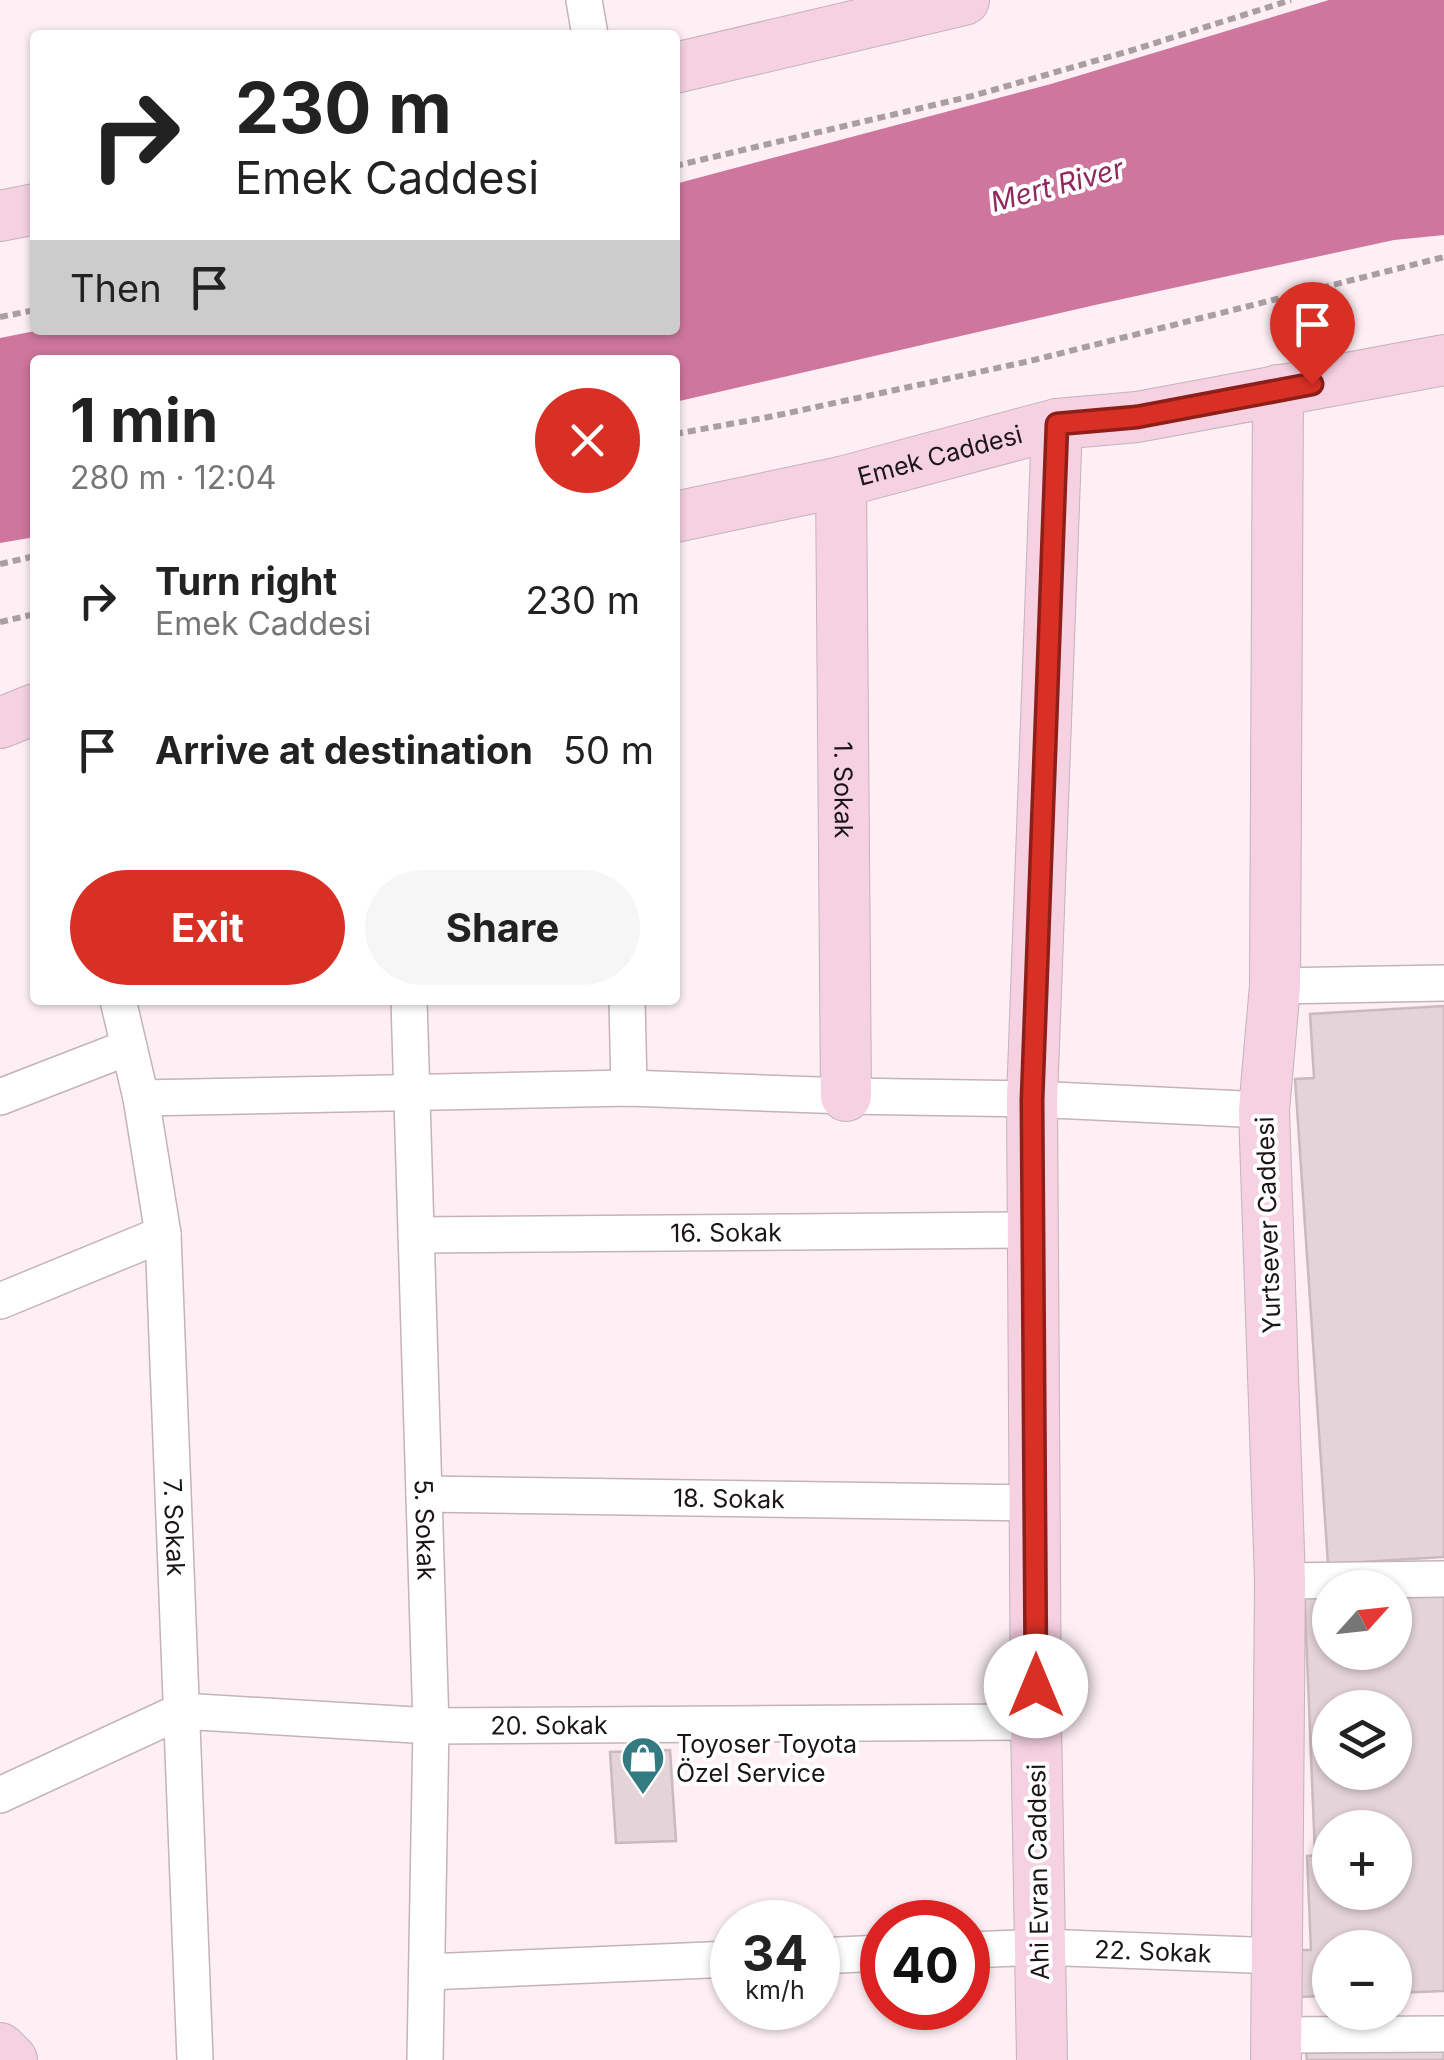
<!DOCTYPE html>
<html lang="en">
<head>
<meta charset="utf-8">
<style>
	:root { --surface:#fff; --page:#f6f6f6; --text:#222; --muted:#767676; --accent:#d93025 }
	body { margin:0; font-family:Inter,sans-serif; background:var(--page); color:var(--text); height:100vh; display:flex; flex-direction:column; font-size:38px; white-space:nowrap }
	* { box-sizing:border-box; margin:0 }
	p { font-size:32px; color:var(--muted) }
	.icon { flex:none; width:55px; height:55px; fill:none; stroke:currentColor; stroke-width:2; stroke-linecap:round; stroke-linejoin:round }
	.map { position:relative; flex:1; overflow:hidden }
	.sheet { position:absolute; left:30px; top:355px; width:650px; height:650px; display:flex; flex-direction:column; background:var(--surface); border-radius:10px; box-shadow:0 2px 8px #0004 }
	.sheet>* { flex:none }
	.hud { position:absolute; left:30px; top:30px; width:650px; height:305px; border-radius:10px; box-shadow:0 2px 8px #0004; background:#fff; color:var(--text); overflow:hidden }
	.needle { width:65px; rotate:63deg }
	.fabs { position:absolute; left:1312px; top:1570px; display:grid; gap:20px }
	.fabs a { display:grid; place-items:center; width:100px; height:100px; border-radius:50%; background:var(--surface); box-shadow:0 2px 8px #0004; font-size:50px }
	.speed { position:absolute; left:710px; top:1900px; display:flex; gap:20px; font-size:50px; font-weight:700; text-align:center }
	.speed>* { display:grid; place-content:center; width:130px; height:130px; border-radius:50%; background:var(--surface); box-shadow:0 2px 8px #0004; line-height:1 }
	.speed small { font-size:25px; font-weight:400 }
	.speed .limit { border:15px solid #d22; background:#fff; color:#111 }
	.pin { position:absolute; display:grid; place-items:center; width:85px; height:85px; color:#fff; margin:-102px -42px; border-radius:50% 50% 50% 0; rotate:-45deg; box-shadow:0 0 10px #0007 }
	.pin .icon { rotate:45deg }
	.me { position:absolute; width:110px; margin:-55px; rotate:0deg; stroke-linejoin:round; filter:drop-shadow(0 0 8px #0008) }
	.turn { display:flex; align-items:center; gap:35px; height:210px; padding:0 40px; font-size:45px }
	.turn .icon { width:130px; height:130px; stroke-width:2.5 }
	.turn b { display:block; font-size:70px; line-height:85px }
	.then { display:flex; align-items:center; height:95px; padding:0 40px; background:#0003; gap:20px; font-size:38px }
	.round { display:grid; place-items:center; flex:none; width:105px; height:105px; border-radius:52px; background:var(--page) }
	.summary { display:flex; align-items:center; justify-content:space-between; height:170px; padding:0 40px }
	h1 { font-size:60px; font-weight:700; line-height:75px }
	.action { display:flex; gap:20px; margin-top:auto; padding:20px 40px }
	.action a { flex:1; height:115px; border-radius:60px; background:var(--accent); color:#fff; font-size:40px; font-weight:700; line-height:115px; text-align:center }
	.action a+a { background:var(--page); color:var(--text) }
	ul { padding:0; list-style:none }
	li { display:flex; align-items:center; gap:30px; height:150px; padding:0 40px }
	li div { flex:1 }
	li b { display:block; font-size:38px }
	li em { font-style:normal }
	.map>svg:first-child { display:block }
	.water { fill:#ce769d }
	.building { fill:#e4d3d9; stroke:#cbb9c0; stroke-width:2.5; fill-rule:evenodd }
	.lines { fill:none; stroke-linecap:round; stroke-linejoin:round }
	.street-casing { stroke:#c4b3ba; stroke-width:38 }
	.secondary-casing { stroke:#c4b3ba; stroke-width:52 }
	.path { stroke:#a99ea2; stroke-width:6; stroke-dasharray:8 5; stroke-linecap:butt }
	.street { stroke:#fff; stroke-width:35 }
	.secondary { stroke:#f5d1e2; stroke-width:50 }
	.route-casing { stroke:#8d1f18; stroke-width:25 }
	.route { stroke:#d93025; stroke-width:18 }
	.labels { text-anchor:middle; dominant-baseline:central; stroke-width:8; stroke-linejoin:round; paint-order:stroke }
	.street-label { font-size:25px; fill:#1b1517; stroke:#fff }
	.poi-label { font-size:25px; fill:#1b1517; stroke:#fff; text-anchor:start }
	.water-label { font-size:28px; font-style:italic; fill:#90285e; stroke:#fff }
</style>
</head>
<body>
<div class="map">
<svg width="1444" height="2060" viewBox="0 0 1444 2060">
	<rect width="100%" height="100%" fill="#fdeff4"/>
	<path class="water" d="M1329,0H1444V235L1394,240L1095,305L675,402V360H35V537L0,543V338L40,330H675V184L1051,84Z"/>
	<path class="building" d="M1444,1006V1557L1328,1564L1295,1079L1314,1078L1310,1014Z
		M1444,1576V1991L1395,1993V1948H1330V1996L1296,1997L1294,1950H1311L1307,1856L1315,1855L1304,1582ZM1330,1588H1395V1652H1330ZM1330,1708H1395V1772H1330ZM1330,1828H1395V1892H1330Z
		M670,1750L676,1841L616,1843L610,1752Z
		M1444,2046V2060H1307L1306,2053Z"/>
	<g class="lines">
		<g class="street-casing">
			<g id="street">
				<path d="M584,0L590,35"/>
				<path d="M1275,986L1444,983"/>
				<path id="s1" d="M118,1000L141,1098L163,1234L195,2060"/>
				<path id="s2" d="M409,1000L431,1726L425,2060"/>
				<path d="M627,1000L629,1088"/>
				<path d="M0,1097L129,1047"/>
				<path d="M141,1098L629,1088L846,1096L1032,1099L1264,1110"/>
				<path id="s3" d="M416,1235L1033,1230"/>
				<path d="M0,1301L163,1234"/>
				<path id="s4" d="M424,1494L1034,1503"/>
				<path d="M1280,1581L1444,1579"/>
				<path id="s5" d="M0,1795L181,1711L431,1726L1036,1722"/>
				<path id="s6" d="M968,1950L1040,1947L1276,1956"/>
				<path d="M818,1956L882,1953"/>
				<path d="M427,1972L732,1959"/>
				<path d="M1276,2035L1444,2034"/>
			</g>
		</g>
		<g class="secondary-casing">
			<g id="secondary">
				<path d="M675,68L964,0"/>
				<path d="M0,216L35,209"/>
				<path id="s7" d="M841,482L846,1096"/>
				<path id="s8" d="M675,517L841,482L1057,424L1137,417L1444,360"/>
				<path d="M0,723L35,709"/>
				<path d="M0,2048L12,2060"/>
				<path d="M1042,2060L1036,1722L1032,1099L1057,424"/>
				<path d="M1276,2060L1280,1581L1264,1110L1275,986L1278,390"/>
			</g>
		</g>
		<path class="path" d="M675,166L972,96L1133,50L1291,0
			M0,317L35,310
			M675,434L774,416L1030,361L1444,257
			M0,564L35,556
			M0,622L35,614"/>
		<use href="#street" class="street"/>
		<use href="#secondary" class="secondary"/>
	</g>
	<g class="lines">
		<g class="route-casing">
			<path id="route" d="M1036,1686L1032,1100L1057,424L1137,417L1312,384"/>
		</g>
		<use href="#route" class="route"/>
	</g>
	<defs>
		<g id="shop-pin" transform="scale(2.25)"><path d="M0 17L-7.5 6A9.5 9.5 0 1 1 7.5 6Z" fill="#337b81" stroke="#fff"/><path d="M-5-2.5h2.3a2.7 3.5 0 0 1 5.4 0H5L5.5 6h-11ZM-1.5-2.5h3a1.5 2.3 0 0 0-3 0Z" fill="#fff"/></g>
	</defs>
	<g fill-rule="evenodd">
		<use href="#shop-pin" x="643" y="1758"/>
	</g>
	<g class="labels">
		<g class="street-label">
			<text stroke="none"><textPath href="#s8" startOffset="272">Emek Caddesi</textPath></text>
			<text stroke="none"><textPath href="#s7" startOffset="308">1. Sokak</textPath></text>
			<text transform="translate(1268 1225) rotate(-92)">Yurtsever Caddesi</text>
			<text stroke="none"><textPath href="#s3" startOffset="310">16. Sokak</textPath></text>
			<text stroke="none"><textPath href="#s4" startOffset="305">18. Sokak</textPath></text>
			<text stroke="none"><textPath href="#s1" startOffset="532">7. Sokak</textPath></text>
			<text stroke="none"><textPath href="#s2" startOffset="530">5. Sokak</textPath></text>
			<text stroke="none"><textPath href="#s5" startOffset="568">20. Sokak</textPath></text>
			<text transform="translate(1038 1872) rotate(-91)">Ahi Evran Caddesi</text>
			<text stroke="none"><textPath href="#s6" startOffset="185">22. Sokak</textPath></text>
		</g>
		<g class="poi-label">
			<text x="676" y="1744">Toyoser Toyota<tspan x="676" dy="29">Özel Service</tspan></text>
		</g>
		<g class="water-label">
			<text transform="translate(1057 185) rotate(-15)">Mert River</text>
		</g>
	</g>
</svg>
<div class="fabs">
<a><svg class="needle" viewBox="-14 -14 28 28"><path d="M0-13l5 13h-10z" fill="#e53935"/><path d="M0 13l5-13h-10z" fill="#767676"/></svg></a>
<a><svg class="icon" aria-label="layers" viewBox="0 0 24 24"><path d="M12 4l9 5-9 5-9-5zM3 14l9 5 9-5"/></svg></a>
<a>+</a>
<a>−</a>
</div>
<div class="speed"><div>34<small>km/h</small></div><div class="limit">40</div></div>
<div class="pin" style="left:1312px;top:384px;background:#d93025"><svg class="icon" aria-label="arrive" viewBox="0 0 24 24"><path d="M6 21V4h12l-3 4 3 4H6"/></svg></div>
<svg class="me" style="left:1036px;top:1686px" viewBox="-20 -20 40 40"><circle r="19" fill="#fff"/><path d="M0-13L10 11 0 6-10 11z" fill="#d93025"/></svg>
<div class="hud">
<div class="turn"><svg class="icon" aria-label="right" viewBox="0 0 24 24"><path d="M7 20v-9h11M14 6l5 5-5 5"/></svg><div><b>230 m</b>Emek Caddesi</div></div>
<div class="then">Then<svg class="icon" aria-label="arrive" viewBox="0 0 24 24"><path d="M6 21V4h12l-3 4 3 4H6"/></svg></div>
</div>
<section class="sheet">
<div class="summary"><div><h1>1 min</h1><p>280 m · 12:04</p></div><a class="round" style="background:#d93025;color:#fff"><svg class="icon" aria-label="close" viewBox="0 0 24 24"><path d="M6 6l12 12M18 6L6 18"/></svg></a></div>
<ul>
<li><svg class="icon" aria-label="right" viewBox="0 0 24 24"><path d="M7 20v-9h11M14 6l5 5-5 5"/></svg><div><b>Turn right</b><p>Emek Caddesi</p></div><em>230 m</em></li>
<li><svg class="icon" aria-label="arrive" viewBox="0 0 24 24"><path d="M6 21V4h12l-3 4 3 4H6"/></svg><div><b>Arrive at destination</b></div><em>50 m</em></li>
</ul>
<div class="action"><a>Exit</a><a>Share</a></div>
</section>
</div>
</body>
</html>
